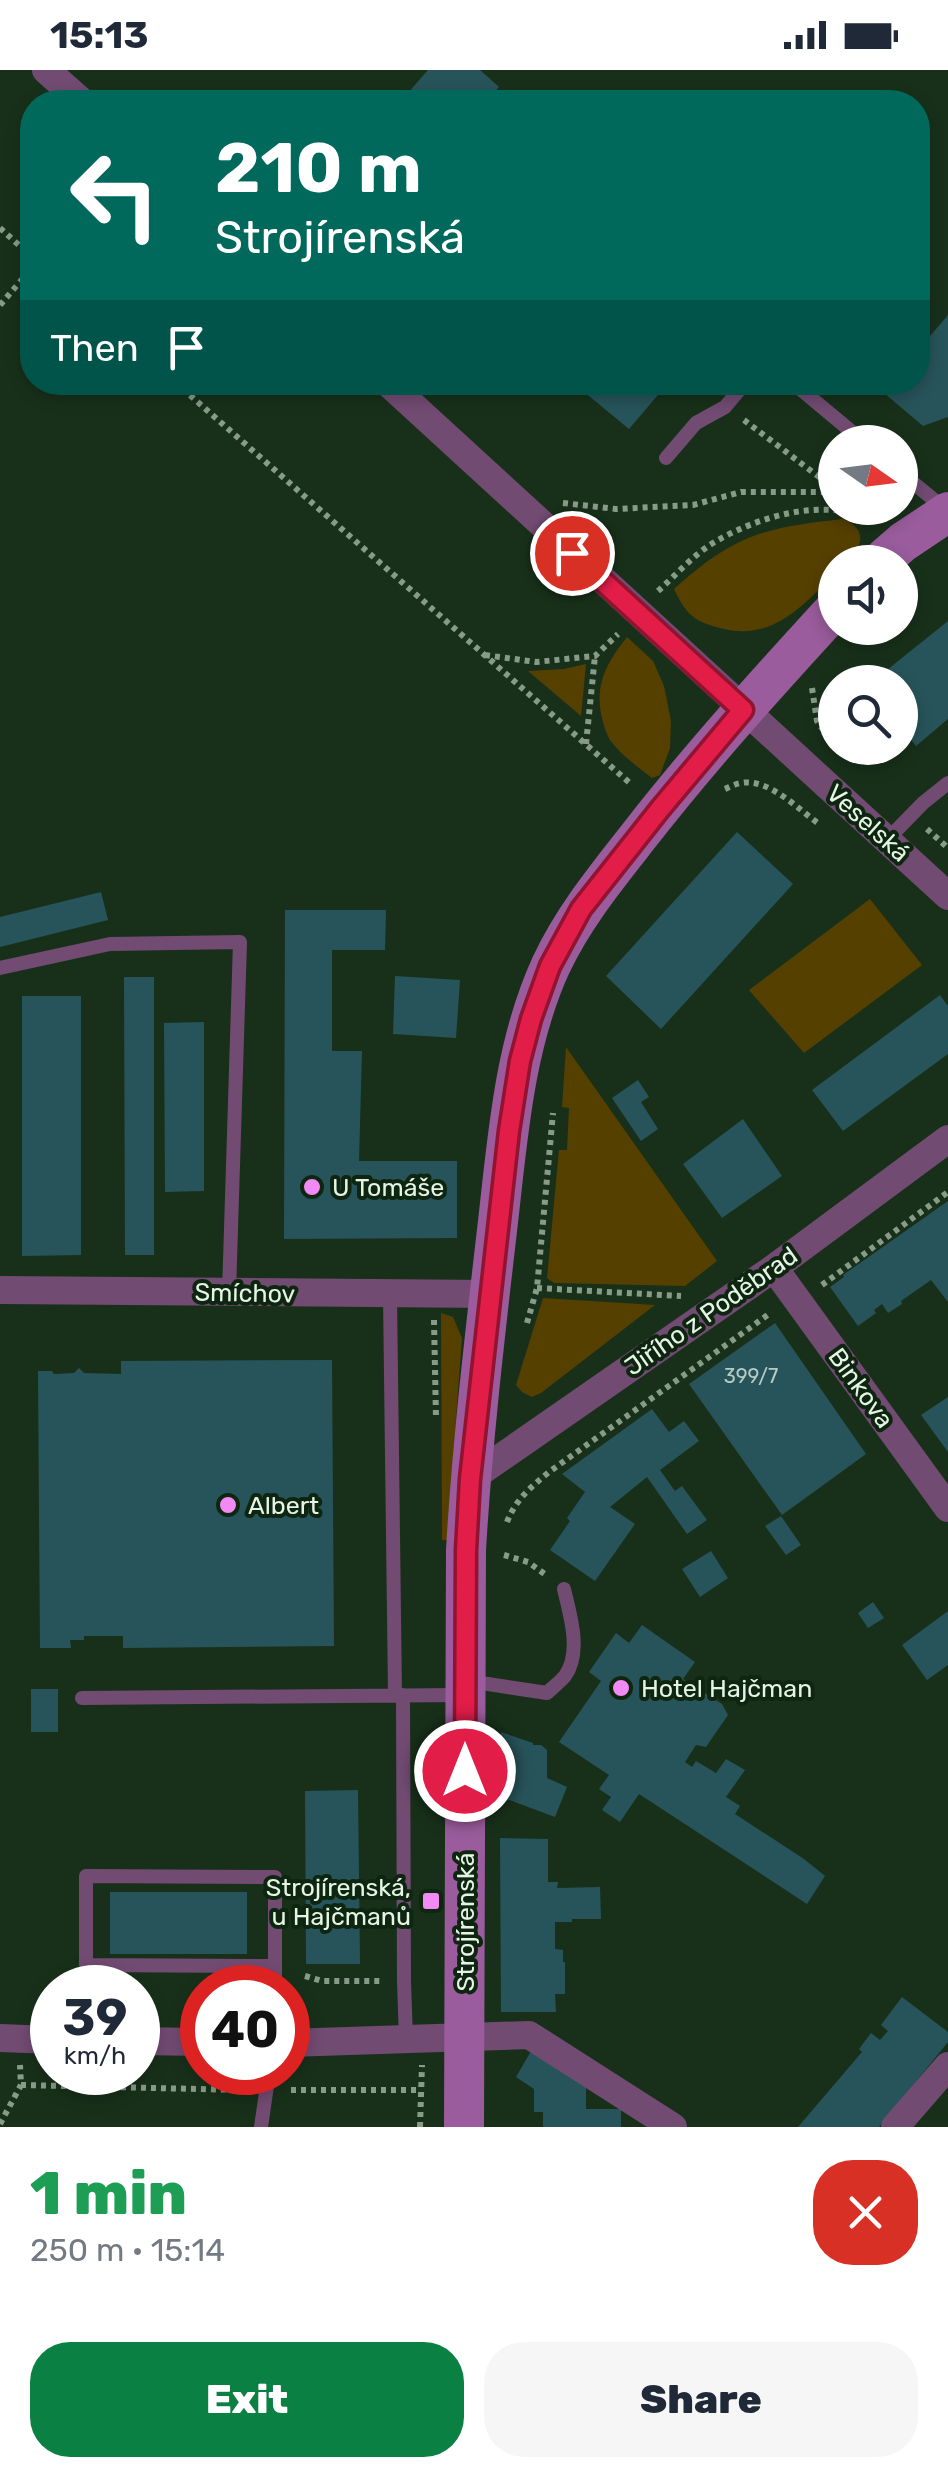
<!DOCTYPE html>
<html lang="en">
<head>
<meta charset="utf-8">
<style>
	:root { --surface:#fff; --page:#f6f6f7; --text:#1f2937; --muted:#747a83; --accent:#0b8043 }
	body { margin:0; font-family:Rubik,sans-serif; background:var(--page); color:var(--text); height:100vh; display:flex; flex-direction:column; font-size:38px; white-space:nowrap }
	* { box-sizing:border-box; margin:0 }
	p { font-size:32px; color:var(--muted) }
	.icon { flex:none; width:55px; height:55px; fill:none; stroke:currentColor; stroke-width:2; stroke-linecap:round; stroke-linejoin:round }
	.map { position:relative; height:2057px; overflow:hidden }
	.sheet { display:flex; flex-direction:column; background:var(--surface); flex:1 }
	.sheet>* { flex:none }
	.hud { position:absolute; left:20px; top:20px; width:910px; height:305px; border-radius:40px; box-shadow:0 5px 15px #0003; background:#00695c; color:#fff; overflow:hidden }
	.needle { width:65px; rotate:104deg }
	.tools { position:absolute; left:818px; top:355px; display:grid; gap:20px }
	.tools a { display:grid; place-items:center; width:100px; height:100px; border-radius:50%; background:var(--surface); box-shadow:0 5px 15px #0003; font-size:50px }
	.speed { position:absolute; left:30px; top:1895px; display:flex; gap:20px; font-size:50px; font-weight:700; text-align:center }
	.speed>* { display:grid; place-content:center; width:130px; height:130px; border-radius:50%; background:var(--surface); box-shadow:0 5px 15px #0003; line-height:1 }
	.speed small { font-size:25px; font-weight:400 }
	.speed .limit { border:15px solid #d22; background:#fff; color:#111 }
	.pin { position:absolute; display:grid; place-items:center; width:85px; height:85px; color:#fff; margin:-42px; border:5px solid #fff; border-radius:50%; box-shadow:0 2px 10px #0007 }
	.me { position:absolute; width:110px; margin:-55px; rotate:0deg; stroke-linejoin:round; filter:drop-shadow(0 0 8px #0008) }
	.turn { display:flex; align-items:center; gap:35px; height:210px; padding:0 30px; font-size:45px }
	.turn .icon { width:130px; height:130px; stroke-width:2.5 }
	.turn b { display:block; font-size:70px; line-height:85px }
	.then { display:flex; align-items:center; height:95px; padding:0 30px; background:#0003; gap:20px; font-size:38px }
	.round { display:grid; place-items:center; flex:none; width:105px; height:105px; border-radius:40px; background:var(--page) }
	.summary { display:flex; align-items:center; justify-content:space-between; height:170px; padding:0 30px }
	h1 { font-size:60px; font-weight:800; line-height:75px; color:#1e9e55 }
	.action { display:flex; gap:20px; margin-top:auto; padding:20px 30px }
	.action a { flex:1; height:115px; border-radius:40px; background:var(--accent); color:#fff; font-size:40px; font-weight:800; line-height:115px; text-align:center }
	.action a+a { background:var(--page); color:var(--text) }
	.status { display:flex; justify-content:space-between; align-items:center; height:70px; padding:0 50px; background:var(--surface); direction:ltr }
	.status svg { height:28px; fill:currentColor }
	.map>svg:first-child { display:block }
	.green { fill:#564000 }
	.building { fill:#27545a }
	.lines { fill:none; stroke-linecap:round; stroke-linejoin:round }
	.path { stroke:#889b89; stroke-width:6; stroke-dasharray:5 5; stroke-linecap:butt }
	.lane { stroke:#724b73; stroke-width:14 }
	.street { stroke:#724b73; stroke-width:28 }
	.secondary { stroke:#9a5c9c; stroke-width:40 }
	.route-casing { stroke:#92132f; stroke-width:25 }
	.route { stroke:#e11d48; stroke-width:18 }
	.poi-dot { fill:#f18af4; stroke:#0e2610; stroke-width:4 }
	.labels { text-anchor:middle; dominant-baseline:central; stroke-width:8; stroke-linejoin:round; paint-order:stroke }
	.number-label { font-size:20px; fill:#b6ccc3 }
	.street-label { font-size:25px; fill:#e5f4e6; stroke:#0e2610 }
	.poi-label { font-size:25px; fill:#e5f4e6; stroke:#0e2610; text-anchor:start }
</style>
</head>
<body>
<div class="status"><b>15:13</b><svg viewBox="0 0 49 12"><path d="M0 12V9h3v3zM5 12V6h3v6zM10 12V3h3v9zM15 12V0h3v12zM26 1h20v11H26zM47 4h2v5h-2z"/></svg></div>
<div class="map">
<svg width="948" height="2057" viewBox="0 0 948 2057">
	<rect width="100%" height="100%" fill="#18301a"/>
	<path class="green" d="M843,449C867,459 864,475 846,492H835V504C801,537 772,572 720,558C693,551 686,544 674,519C735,464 763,458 843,449Z
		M627,567L653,591L664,616L671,651L670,678L660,705L652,708C638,697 621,685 610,670C606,663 604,656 602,648C594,615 607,592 627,567Z
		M586,594L581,646L528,601L564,599Z
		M870,829L922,895L804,983L749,920Z
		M566,977L717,1191L685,1216L554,1213L547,1208L559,1080H567L569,1038L562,1037Z
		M543,1228L655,1235L541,1323L532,1327L522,1322L516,1315Z
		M441,1243L453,1247L462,1268L447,1470H442Z"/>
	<path class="building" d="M428,0H480L499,17L486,32H400Z
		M948,245V347L923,356L884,323L889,317L883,312H918V267L924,273Z
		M581,312H669L629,359L578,317Z
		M948,551V649L916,676L900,656V612H872Z
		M737,762L793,814L661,959L606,906Z
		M101,822L108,850L0,877V847Z
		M285,840H386L385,880H332V981H362L359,1091H457V1168L284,1169Z
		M395,906L460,910L456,968L393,964Z
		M124,907H154V1185H125Z
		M940,925L948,936V984L843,1061L812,1020Z
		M22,926H81V1185L22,1186Z
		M204,952V1121L165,1122L164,953Z
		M638,1010L649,1027L641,1032L658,1059L641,1071L612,1028Z
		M743,1049L782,1106L722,1148L683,1094Z
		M948,1131V1232L931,1210L901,1231L902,1234L888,1243L882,1234L874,1240L876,1243L858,1256L830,1217L844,1207L843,1205Z
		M775,1253L866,1384L782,1445L689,1314Z
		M332,1290L334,1576L123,1578V1566H84V1570H70L71,1578H40L38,1301H52L54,1304L74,1303L79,1298L84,1303L121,1304V1291Z
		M948,1327V1382L921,1345Z
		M652,1339L669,1362L684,1351L699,1371L660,1400L675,1421L682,1416L707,1450L687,1464L647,1407L610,1437L635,1454L595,1511L550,1480L570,1451L567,1448L585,1422L562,1404Z
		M781,1446L801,1475L786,1485L765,1456Z
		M711,1481L728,1508L700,1527L682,1499Z
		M873,1532L884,1548L868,1558L858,1543Z
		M948,1541V1595L927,1610L902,1575Z
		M642,1555L695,1592L683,1609L722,1634L728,1645L706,1677L696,1675L685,1692L692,1697L696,1691L716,1703L726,1689L745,1700L726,1727L740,1736L735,1744L804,1789L825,1806L807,1834L639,1724L620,1752L602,1740L611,1727L599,1719L609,1705L559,1672L601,1611L589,1602L616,1563L629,1573Z
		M31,1619H58V1662H31Z
		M501,1662L533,1673V1675H541L547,1680V1708L567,1717L555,1747L501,1727Z
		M358,1720L360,1894H306L305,1721Z
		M500,1768L548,1769V1812H558L557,1818L600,1817L601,1849H572V1852H555V1879L563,1880V1892H565V1924H555L556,1942H501Z
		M110,1822H247V1884H110Z
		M902,1927L948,1962V1972L879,2057H798L862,1982L859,1979L871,1963L880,1970L888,1961L881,1955Z
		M534,1976L586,2011V2039H621V2057H543V2042H534V2019L516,2007Z"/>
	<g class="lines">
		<path class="path" d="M0,158L32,187
			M0,235L32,198
			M175,312L632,715
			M744,350L835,419
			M563,433L616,439L693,435L741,422H835
			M658,521C677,504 696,482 718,470C763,445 826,427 875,451
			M485,585L536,592L595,586L618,564
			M812,618L817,651L834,675
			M586,674L595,586
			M725,719C730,717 735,714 741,713C769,708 798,739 819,754
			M927,759L948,778
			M822,1215L948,1122
			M537,1218L681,1226
			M434,1250L436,1348
			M527,1253L537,1218L553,1043
			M507,1452C516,1429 531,1417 549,1402L769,1244
			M504,1485L528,1492L546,1505
			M305,1906L322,1911H380
			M21,2015L243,2020
			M291,2020H419
			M0,2054L21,2015L20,1995
			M420,2057L422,1995"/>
		<path class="lane" d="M792,312L864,372
			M666,388L696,353L725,337L746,312
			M900,402L944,438
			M887,770L923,733L948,713
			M0,898L110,874L240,872L229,1223
			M390,1225L395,1625
			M468,1611L547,1623C552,1618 560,1612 565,1606C582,1582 570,1545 564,1519
			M403,1625L404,1911L406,1969
			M82,1628L461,1625
			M275,1896L86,1895V1806L275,1807V1918
			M261,2057L269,2002"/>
		<path class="street" d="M46,0L82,32
			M387,312L948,826
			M774,1198L948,1438
			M0,1220L490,1224
			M470,1409L774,1198L948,1069
			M0,1968L52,1970
			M138,1971L202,1972
			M288,1973L529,1965L673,2057
			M895,2057L948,1996"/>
		<path class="secondary" d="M880,492L903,472L948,442
			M464,2057L466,1480C472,1376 484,1273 496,1169C507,1078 512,980 551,895C574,846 608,805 641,763C702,685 768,612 835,539"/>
	</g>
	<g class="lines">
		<g class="route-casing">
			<path id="route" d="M465,1701L466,1480L470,1409L509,1061L520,991L531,949L550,896L581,839L660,739L743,640L572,483"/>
		</g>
		<use href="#route" class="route"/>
	</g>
	<g class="poi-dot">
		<circle cx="312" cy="1117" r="10"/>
		<circle cx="228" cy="1435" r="10"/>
		<circle cx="621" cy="1618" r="10"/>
		<rect x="421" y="1821" width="20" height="20" rx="5"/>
	</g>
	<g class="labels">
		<g class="number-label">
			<text x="751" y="1306">399/7</text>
		</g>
		<g class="street-label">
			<text transform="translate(868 753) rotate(42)">Veselská</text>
			<text transform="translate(245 1223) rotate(1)">Smíchov</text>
			<text transform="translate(711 1241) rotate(-35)">Jiřího z Poděbrad</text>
			<text transform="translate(861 1318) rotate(54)">Binkova</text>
			<text transform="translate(465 1852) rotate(-90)">Strojírenská</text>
		</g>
		<g class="poi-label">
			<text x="332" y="1117">U Tomáše</text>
			<text x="248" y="1435">Albert</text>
			<text x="641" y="1618">Hotel Hajčman</text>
			<text x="411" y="1817" text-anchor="end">Strojírenská,<tspan x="411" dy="29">u Hajčmanů</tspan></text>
		</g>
	</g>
</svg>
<div class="tools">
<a><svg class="needle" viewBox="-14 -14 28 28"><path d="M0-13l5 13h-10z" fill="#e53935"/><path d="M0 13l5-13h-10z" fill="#747a83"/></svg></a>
<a><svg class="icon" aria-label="sound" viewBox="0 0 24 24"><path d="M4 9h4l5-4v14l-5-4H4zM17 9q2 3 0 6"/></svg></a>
<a><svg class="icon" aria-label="search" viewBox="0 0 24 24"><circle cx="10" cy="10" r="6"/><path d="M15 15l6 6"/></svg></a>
</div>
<div class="speed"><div>39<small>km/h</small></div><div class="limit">40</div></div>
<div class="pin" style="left:572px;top:483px;background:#d93025"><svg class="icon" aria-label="arrive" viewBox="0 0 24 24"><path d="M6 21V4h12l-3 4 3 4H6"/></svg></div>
<svg class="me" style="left:465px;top:1701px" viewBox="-20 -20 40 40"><circle r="17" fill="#e11d48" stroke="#fff" stroke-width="3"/><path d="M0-11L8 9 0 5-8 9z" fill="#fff"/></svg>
<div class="hud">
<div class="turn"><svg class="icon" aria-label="left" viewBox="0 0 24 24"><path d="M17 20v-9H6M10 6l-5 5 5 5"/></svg><div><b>210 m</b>Strojírenská</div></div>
<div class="then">Then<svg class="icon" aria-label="arrive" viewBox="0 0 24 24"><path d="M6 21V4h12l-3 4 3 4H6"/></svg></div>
</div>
</div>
<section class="sheet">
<div class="summary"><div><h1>1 min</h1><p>250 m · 15:14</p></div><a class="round" style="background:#d93025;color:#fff"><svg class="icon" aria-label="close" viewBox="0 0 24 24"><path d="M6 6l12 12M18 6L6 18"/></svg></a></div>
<div class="action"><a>Exit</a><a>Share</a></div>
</section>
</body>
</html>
